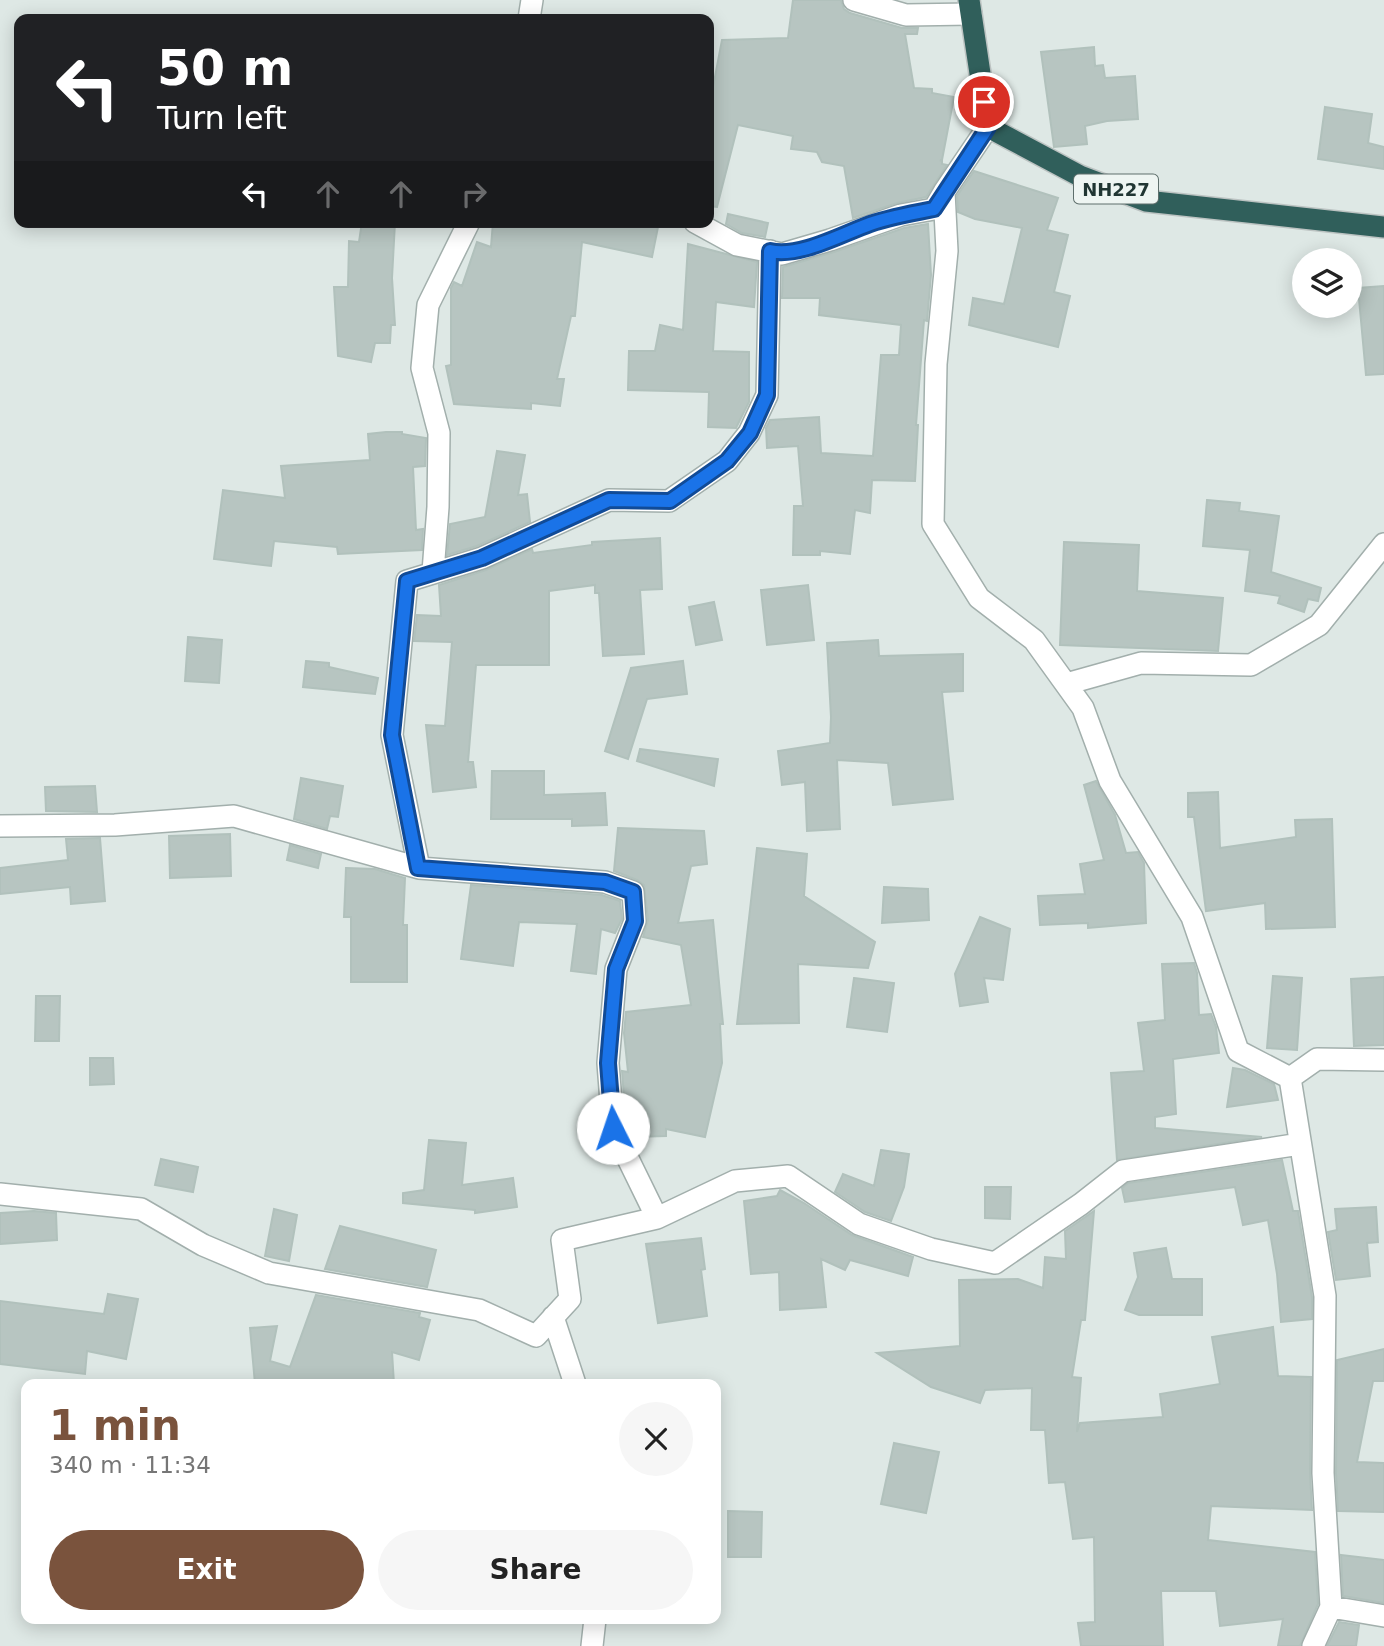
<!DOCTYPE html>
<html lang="en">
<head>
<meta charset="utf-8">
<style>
	:root { --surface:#fff; --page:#f6f6f6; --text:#222; --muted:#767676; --accent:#7a533d }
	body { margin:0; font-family:"DejaVu Sans",sans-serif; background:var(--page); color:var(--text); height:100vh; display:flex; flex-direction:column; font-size:26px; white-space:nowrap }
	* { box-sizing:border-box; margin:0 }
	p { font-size:23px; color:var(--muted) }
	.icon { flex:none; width:38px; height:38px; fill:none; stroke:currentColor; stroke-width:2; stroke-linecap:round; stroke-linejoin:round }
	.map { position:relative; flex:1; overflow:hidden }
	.sheet { position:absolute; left:21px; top:1379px; width:700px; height:245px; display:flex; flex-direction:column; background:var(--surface); border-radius:14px; box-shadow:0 4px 18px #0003 }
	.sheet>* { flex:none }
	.hud { position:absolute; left:14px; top:14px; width:700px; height:214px; border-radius:14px; box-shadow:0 4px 18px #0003; background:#202124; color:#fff; overflow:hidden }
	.fabs { position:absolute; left:1292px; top:248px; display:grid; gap:14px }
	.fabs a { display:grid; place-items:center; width:70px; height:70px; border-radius:50%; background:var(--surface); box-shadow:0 4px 18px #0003; font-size:35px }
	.pin { position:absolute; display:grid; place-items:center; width:60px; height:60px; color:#fff; margin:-30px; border:4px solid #fff; border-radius:50%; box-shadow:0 2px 7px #0007 }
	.me { position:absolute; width:77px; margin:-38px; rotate:356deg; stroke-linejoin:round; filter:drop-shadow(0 0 5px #0008) }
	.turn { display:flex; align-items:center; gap:24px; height:147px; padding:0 28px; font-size:32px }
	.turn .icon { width:91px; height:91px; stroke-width:2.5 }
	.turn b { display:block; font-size:49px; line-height:60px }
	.lanes { display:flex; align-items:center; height:66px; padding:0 28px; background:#0003; justify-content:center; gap:35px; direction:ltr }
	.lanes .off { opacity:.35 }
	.round { display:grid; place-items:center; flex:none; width:74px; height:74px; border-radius:37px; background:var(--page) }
	.headline { display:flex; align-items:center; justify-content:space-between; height:119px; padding:0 28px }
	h1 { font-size:42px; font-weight:700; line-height:52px; color:var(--accent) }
	.action { display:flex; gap:14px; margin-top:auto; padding:14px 28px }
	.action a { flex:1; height:80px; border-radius:42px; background:var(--accent); color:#fff; font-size:28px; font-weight:700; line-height:80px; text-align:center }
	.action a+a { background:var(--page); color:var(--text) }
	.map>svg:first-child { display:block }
	.building { fill:#b7c5c1; stroke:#b1c1bc; stroke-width:2 }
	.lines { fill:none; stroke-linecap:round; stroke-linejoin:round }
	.minor-casing { stroke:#a2afac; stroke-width:24 }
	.highway-casing { stroke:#bcc3c2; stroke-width:24 }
	.minor { stroke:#fff; stroke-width:21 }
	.highway { stroke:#305f5b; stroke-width:21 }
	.route-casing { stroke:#114b97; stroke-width:18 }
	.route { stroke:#1a73e8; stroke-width:12 }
	.labels { text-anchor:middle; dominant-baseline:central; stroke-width:7; stroke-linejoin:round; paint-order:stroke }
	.shield { fill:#eef5f2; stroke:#5e6f6c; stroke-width:2 }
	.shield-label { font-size:18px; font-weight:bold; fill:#213633 }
</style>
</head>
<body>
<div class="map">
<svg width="1384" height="1646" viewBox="0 0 1384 1646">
	<rect width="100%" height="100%" fill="#dee8e5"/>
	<path class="building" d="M793,0H841L844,9L850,13L902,28H918L917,34H905L914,88L932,89V93L954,97L942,160H940L942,161V164L947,165L926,197L897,203L853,218L844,166L822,162L817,152L791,149L793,136L738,125L717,207L709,206V108L722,40L788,38Z
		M1094,47L1095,66L1103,65L1105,78L1135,76L1138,119L1107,121L1085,126L1087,144L1054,147L1041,52Z
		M1325,107L1372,114L1368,143L1384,147V169L1318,159Z
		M974,171L1058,198L1047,230L1068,235L1054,292L1070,296L1058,347L969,325L973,298L1004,304L1022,228L975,219L958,212L957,196Z
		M728,214L768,223L765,237L742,233L726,224Z
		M362,222H395L392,278L395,325H391L390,343H375L371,362L338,356L334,287H348L349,241L359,242Z
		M493,222L554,227L619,222H659L652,257L582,242L575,316H571L557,379H564L560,406L531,403V409L454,404L446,366L451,365V288L454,282L462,286L477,242L491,247Z
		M928,224L931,275L927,321L924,320L916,425H918L915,481L872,480L870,513L855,510L850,554L820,551V555H793L794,506H803L798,446L767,448L766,428L770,420L819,417L821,453L873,456L881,355H899L901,325L819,315L820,298H782L783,267L834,252L904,228Z
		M688,244L757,262L754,307L716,302L713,351L749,352V402L736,428L708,427L709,392L628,390L629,351H655L660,325L683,330Z
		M1384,286V374L1366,375L1358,288Z
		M386,432H402V434L426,438L425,466L413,467L416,530L423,529L422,550L338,554L337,547L274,541L271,566L214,559L223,490L285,498L281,466L370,460L368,434Z
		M497,451L525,455L518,495L527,494L530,522L477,546L447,555L450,524L485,517Z
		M1207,500L1240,503L1239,511L1279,516L1271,572L1321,588L1318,601L1308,599L1304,612L1278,603L1280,596L1245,591L1250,550L1203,546Z
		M660,538L662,589L640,590L644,654L603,656L599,593H595V585L549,591V665H476L468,762H473L476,787L433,792L426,725L445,726L452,642L414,641L417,615L441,616L439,585L486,570L532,549L533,553L592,545V542Z
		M1064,542L1139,545L1137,591L1223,598L1218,651L1060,645Z
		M808,585L814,640L767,645L761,590Z
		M714,602L722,640L696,645L689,607Z
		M188,637L222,640L219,683L185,681Z
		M878,640L879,656L963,654V691L942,692L953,799L893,805L888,763L837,760L840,829L807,831L805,782L782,785L778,751L830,743L831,717L827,643Z
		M306,661L329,663V667L378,678L375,694L303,687Z
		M683,661L687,694L647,699L628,759L605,751L631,668Z
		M640,749L718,759L714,786L637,761Z
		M492,771H544V795L605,793L607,825L572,826V819H491Z
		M301,778L343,786L338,817L330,816L327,829L294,819Z
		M1096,781L1115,815L1126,853L1138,852L1144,863L1146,923L1088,928V923L1040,925L1038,896L1085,894L1080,864L1104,860L1084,785Z
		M95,786L97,812L46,811L45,787Z
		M1218,792L1220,848L1296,837L1295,820L1332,819L1335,927L1266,929L1265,903L1206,911L1194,817H1188V793Z
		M618,828L704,831L707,864L691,866L678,923L713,920L723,1024H720L722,1063L705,1137L666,1129V1136L632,1137L626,1124L622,1071L628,1072L624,1033L626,1012L691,1005L681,945L643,937L648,920L644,885L637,880L614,871Z
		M230,834L231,876L170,878L169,836Z
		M100,838L105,901L71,904L70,887L0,894V868L68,860L66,839Z
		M290,845L321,854L318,868L287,860Z
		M757,848L807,854L804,896L875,942L868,968L798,964L799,1023L737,1024Z
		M346,868L375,869L405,878L403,925H407V982H351V917H344Z
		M471,885L602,895L620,901L622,919L615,933L601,929L596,974L571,971L577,924L519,922L513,966L461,959Z
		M884,887L928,889L929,920L882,923Z
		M980,917L1010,929L1003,980L984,978L988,1002L960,1006L955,974Z
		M1194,963L1197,973L1199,1015L1211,1014L1216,1027L1219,1053L1173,1059L1176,1114L1155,1117V1128L1262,1137L1117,1160L1111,1073L1144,1071L1138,1023L1165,1020L1162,964Z
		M1273,976L1302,978L1297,1050L1267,1048Z
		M1384,977V1045L1354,1046L1351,979Z
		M854,978L894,983L887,1032L847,1027Z
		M36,996H60L59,1041H35Z
		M90,1058H113L114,1084L90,1085Z
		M1233,1068L1245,1070L1274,1084L1278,1100L1227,1107Z
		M429,1140L466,1143L462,1185L513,1178L517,1207L475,1213V1210L403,1203V1193L424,1190Z
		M881,1150L909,1154L904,1187L891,1221L865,1212L835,1192L843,1174L874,1186Z
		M161,1159L198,1167L193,1192L155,1185Z
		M1282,1160L1293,1211H1298L1312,1297V1319L1281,1322L1277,1274L1268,1220L1243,1225L1235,1187L1125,1202L1122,1188L1128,1183Z
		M985,1187H1011L1010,1219L985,1218Z
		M780,1190L804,1203L852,1235L913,1257L908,1276L850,1260L845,1270L821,1259L826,1307L780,1310L779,1272L751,1274L744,1201L777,1196Z
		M1376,1207L1378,1242L1367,1243L1370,1276L1336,1280L1328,1232L1337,1230L1335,1209Z
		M274,1209L297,1215L289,1261L265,1256Z
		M34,1211L56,1213L57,1240L0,1244V1213Z
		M1094,1211L1085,1320H1081L1072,1377L1081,1378L1077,1432L1080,1423L1163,1417L1160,1394L1220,1384L1212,1337L1273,1327L1278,1376L1311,1377L1310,1473L1312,1510L1211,1506L1208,1540L1315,1552L1318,1604L1300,1646H1278L1283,1619L1220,1626L1216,1591H1161L1163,1646H1081L1078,1623L1095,1622L1094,1537L1073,1539L1065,1482L1049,1483L1045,1430H1031L1032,1388L985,1390L980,1403L931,1387L877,1353L960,1346L959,1280L1018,1279L1043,1288L1045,1257L1066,1259L1065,1231Z
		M340,1226L436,1250L427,1287L325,1269Z
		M701,1238L705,1269L701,1270L707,1316L658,1323L646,1244Z
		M1166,1248L1172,1279H1202V1315H1139L1125,1310L1138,1277L1134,1253Z
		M108,1294L138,1299L126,1359L87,1351L85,1374L0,1364V1301L104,1314Z
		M316,1295L420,1313L419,1317L430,1320L419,1360L392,1352L394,1384H255L250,1328L277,1326L270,1361L290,1367Z
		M1384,1349V1381H1373L1357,1462L1384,1463V1512L1338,1511L1336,1473L1337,1360Z
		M894,1443L939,1452L926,1513L881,1504Z
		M728,1511L762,1512L761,1557H728Z
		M1341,1555L1384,1560V1603L1343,1596Z
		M1339,1622L1359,1625L1356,1646H1327Z"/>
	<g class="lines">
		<g class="minor-casing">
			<path id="minor" d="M854,0L906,15L971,14
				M529,19L532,0
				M988,127L944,192L947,251L936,364L933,524L979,598L1034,640L1083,708L1110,781L1192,917L1238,1051L1290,1078L1325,1296L1323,1473L1331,1607
				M695,222L737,245L782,254L830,240L901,215L934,209L944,192
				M433,572L438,507L439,433L422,368L428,305L469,222
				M1066,684L1141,663L1251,665L1319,625L1384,544
				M0,826L115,825L234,816L419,868L392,735L407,581L482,558L609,500L669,501L727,461L749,433L767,395L770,251
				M419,868L605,882L633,892L635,921L616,969L608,1063L613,1128L657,1218L735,1181L788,1176L859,1224L931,1249L995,1263L1081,1204L1123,1171L1300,1144
				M1290,1078L1317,1059L1384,1060
				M0,1194L141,1209L203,1245L269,1273L479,1310L536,1336L570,1299L562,1240L657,1218
				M553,1317L575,1384
				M592,1646L595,1619
				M1313,1646L1331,1607L1384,1616"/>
		</g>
		<g class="highway-casing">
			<path id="highway" d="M969,0L988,127L1080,176L1146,201L1384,227"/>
		</g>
		<use href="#minor" class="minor"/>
		<use href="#highway" class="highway"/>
	</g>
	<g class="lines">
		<g class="route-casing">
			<path id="route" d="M613,1128L608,1063L610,1039L616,969L635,921L633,892L605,882L418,868L392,735L407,581L482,558L609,500L670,501L727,461L750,433L767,395L770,251C799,258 842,234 870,224C891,217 913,213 934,209L988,127L984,102"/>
		</g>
		<use href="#route" class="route"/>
	</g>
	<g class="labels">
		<rect class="shield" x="1074" y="174.5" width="84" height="29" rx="5"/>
		<g class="shield-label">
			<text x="1116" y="189">NH227</text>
		</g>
	</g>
</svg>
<div class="fabs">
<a><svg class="icon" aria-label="layers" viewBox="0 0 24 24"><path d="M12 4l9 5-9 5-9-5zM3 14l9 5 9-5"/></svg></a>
</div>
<div class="pin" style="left:984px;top:102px;background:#d93025"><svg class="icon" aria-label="arrive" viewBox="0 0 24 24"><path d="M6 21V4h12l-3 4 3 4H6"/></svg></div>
<svg class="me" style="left:613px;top:1128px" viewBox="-20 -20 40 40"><circle r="19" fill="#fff"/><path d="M0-13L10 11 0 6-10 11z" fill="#1a73e8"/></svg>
<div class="hud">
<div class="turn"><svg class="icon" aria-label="left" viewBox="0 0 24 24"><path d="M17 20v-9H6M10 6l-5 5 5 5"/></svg><div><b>50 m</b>Turn left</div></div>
<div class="lanes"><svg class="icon" aria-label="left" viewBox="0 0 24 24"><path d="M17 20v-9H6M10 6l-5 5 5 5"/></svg><svg class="icon off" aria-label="ahead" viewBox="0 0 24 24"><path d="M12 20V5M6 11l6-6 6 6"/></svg><svg class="icon off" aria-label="ahead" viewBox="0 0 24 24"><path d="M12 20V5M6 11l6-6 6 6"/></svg><svg class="icon off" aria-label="right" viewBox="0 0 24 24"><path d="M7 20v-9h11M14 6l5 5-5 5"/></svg></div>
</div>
<section class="sheet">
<div class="headline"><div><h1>1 min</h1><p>340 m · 11:34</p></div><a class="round"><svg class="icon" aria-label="close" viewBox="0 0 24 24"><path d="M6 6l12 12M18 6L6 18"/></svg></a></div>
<div class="action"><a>Exit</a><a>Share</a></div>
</section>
</div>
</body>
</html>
